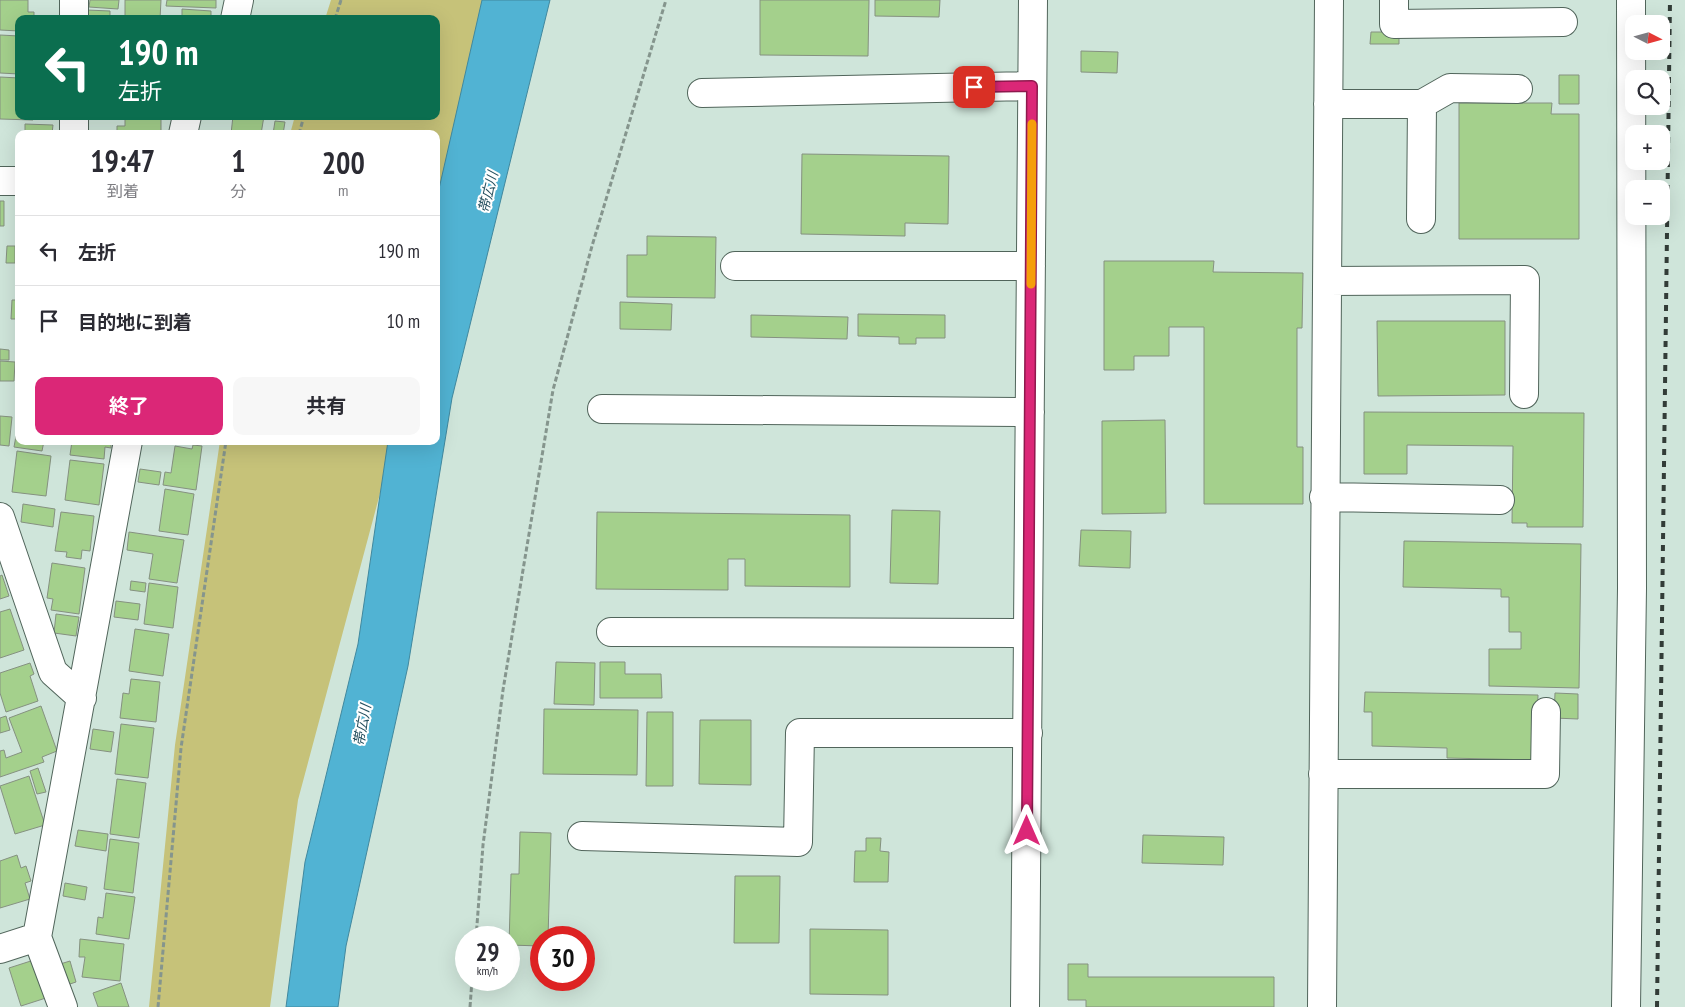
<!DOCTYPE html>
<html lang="ja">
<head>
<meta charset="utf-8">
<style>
	:root { --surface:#fff; --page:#f7f7f7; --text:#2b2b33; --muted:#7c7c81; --line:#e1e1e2; --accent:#db2777 }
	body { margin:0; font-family:"PT Sans Narrow","Noto Sans JP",sans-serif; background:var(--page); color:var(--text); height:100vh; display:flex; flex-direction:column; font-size:19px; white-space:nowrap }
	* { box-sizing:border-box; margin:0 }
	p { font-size:16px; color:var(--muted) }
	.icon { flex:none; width:28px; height:28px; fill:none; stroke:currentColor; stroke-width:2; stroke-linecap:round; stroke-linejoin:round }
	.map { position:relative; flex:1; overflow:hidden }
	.panel { position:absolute; left:15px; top:130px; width:425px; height:315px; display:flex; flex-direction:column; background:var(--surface); border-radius:10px; box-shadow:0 5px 20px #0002 }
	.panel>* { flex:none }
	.guide { position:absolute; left:15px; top:15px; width:425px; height:105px; border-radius:10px; box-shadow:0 5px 20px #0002; background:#0b6e4f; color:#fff; overflow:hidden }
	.needle { width:32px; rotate:96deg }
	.controls { position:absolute; left:1625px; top:15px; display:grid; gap:10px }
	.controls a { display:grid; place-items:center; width:45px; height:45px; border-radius:10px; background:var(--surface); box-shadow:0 5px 20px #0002; font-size:25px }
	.speed { position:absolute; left:455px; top:926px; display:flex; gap:10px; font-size:25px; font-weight:700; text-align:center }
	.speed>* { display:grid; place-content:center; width:65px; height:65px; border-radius:50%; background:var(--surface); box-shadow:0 5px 20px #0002; line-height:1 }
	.speed small { font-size:12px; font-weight:400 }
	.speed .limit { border:8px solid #d22; background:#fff; color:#111 }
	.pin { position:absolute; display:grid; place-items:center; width:42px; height:42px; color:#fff; margin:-21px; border-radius:10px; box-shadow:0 2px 8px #0006 }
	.me { position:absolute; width:55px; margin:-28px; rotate:0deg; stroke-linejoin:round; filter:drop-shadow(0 0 4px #0008) }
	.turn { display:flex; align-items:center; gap:18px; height:105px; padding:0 20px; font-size:22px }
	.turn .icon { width:65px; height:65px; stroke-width:2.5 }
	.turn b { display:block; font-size:35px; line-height:42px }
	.eta { display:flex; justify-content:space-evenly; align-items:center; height:85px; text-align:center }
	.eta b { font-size:30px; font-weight:700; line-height:35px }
	.cta { display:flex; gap:10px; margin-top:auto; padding:10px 20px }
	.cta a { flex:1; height:58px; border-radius:10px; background:var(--accent); color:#fff; font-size:20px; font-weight:700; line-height:58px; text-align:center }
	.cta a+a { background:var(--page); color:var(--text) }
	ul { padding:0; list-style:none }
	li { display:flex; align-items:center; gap:15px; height:70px; padding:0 20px; border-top:1px solid var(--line) }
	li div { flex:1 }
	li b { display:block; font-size:19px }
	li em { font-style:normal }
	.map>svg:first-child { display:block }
	.green { fill:#c6c279 }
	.water { fill:#51b3d3; stroke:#41889e }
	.building { fill:#a4d08c; stroke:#859180 }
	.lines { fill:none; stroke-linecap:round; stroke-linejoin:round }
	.minor-casing { stroke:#51655b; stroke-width:30 }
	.path { stroke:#85958d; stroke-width:3; stroke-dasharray:5 2.5; stroke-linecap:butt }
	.minor { stroke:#fff; stroke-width:28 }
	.rail { stroke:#323c37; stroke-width:4; stroke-dasharray:6 6; stroke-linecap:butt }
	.route-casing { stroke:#8e194d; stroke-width:12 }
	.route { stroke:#db2777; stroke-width:9 }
	.slow { stroke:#f59e0b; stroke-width:9 }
	.labels { text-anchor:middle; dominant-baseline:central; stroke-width:4; stroke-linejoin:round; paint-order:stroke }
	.water-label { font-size:14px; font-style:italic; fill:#26505f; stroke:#fff }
</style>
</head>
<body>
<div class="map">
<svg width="1685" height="1007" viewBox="0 0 1685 1007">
	<rect width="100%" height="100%" fill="#cfe5da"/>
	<path class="green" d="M331,0H497L436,278V134H290L295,116H436V19H325Z
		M220,441H394L298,800L270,1007H149L175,745Z"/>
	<path class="water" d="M482,0H550L452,398L408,666L346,946L338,1007H286L305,862L358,644L388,441H436V202Z"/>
	<path class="building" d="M0,0H28V12H34V19H19V31L0,30Z
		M90,0H119L118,9L89,7Z
		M125,0H161L160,19H125Z
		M167,0H216V8L166,6Z
		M760,0H869L868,56L760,55Z
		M875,0H940L939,17L875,16Z
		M182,9L211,11V19H182Z
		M87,10L110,11V19H87Z
		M1371,32H1399V44H1370Z
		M0,35L19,36V74L0,73Z
		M1081,51L1118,52L1117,73L1081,72Z
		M1559,75H1579V104H1559Z
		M0,77L19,78V116H33V120L0,119Z
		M1459,103H1552L1551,114H1579V239H1459Z
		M125,116H161V131H157V134H117V126H125Z
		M233,116H264L261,134H231Z
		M275,121L285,122L283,134H273Z
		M25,124L53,125L52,134H25Z
		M802,154L949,156L948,224L905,223V236L801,234Z
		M0,201H4V226H0Z
		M647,236L716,237L715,298L627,297V255H647Z
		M7,246H15V263H6Z
		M1104,261H1214L1213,272L1303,273L1302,328H1297V447H1303V504H1204V327H1169V356H1134V370H1104Z
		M12,300H19V333L18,319H11Z
		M620,302L672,304L671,330L620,329Z
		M858,314L945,315V338H916V344H899V337L858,336Z
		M751,315L848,317L847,339L751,337Z
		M1377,321H1505V395L1378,396Z
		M0,349L9,350V360H0Z
		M0,361L15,362L14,381H0Z
		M1364,412L1584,413L1583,527H1527V523H1512L1513,446L1407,445V474H1364Z
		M0,416L12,417L9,446L0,445Z
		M1165,420L1166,513L1102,514V421Z
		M16,436H19V441H44L42,451L14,447Z
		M72,441H111V448L105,447L104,459L70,455Z
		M193,445L202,446L196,490L163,485L165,472L171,473L175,446L192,449Z
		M17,451L51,456L46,496L12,492Z
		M70,460L104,464L99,505L65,500Z
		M140,469L161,472L159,485L138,482Z
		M165,489L194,494L188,535L159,531Z
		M23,504L55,509L53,527L21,522Z
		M892,510L940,511L938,584L890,583Z
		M61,512L94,516L90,551L82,550L81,559L66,557L67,552L55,551Z
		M597,512L850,515V587L745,586V559H728V590L596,589Z
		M1081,530L1131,531L1130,568L1079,566Z
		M129,532L184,540L177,583L149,579L153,554L127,550Z
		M1404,541L1581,544L1579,688L1489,686V649H1521V632H1509V597H1501V589L1403,587Z
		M52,563L85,568L79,614L51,610L53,599L47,598Z
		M2,575L9,596L0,599V576Z
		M131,581L146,583L145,592L130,590Z
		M149,583L178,587L173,628L144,624Z
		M116,601L140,604L138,620L114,617Z
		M10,609L24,650L0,658V612Z
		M56,614L79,617L76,636L54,633Z
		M135,629L169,634L163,676L129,671Z
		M556,662L595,663L594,705L554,704Z
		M600,662H625V674H661L662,698H600Z
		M30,663L34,674L30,676L38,701L6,712L0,693V673Z
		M131,679L160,682L156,722L120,718L123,693L129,694Z
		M1365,692L1538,695L1536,760L1447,758V748L1372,746V712H1364Z
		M1555,693L1578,694V719L1554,718Z
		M41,706L57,751L42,757L44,762L0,777V751L4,750L6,758L22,752L9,718Z
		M544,709L638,710L637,775L543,774Z
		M647,712H673V786H646Z
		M6,716L10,730L0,733V718Z
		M700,720H751V785L699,784Z
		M121,724L154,728L148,778L115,774Z
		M93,729L114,732L111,752L90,749Z
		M38,768L46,792L37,794L30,771Z
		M29,776L45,825L15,834L0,786Z
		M117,779L146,783L139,838L110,834Z
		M78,830L108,834L106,851L75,846Z
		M520,832L551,833L548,938H541V946L509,945L511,874H519Z
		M1143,835L1224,837L1223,865L1142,863Z
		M866,838H881L880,851L889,852L888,882H854L855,851H866Z
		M110,839L139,843L133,893L104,889Z
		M17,855L21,868L26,866L31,881L25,883L30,899L0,908V861Z
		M735,876H780L779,943H734Z
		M65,883L87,887L85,900L63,896Z
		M106,893L135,897L129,939L96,934L98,917L103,918Z
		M810,929L888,930V995L810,994Z
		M80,939L124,944L120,981L82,977L85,957H79Z
		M37,959L49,997L21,1006L9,968Z
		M70,961L76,982L64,986L57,965Z
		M1068,964H1088V977H1274V1007H1086V1000H1068Z
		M121,983L129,1007H98L93,993Z"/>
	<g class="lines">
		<g class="minor-casing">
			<path id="minor" d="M74,0V19
				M1394,0V24L1563,22
				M235,19L239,0
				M702,93L1032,86
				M1328,104H1422L1421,219
				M1422,104L1450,88L1518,89
				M74,116V134
				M183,134L187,116
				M0,181H19
				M735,266H1031
				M1327,281L1525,280L1524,394
				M602,409L1030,412
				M1324,497L1500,500
				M0,517L53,672L82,698
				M611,632L1028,633
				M1323,774H1545L1546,712
				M582,836L798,842L800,733H1028
				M37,937L63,1007
				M0,949L37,937L128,441
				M1025,1007L1033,0
				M1322,1007L1329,0
				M1626,1007L1632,588L1631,0"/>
		</g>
		<path class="path" d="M335,19L341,0
			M299,134L304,116
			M476,938L483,845L503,690L553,390L592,246L666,0
			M158,1007L181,748L226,441
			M470,1007L472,980"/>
		<use href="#minor" class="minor"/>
		<path class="rail" d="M1657,1007L1670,0"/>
	</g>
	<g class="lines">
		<g class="route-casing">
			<path id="route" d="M974,87L1032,86L1027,831"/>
		</g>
		<use href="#route" class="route"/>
		<path class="slow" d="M1031,284L1032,124"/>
	</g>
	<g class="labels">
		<g class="water-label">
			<text transform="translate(488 192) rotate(-76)">帯広川</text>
			<text transform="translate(362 725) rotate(-80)">帯広川</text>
		</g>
	</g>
</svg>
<div class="controls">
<a><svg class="needle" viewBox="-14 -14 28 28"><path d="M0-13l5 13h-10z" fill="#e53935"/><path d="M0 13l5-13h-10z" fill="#7c7c81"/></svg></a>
<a><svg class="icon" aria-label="search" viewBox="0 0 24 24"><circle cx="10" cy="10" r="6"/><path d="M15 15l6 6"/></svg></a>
<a>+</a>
<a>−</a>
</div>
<div class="speed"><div>29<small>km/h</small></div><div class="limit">30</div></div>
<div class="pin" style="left:974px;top:87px;background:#d93025"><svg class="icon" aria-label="arrive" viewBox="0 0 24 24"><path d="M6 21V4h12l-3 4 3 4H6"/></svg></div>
<svg class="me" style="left:1027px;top:831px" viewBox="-20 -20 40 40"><path d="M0-17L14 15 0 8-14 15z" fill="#db2777" stroke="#fff" stroke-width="4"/></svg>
<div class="guide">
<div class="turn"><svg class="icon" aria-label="left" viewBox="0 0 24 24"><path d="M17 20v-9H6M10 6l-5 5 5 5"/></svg><div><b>190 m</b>左折</div></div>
</div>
<section class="panel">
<div class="eta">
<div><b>19:47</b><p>到着</p></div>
<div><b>1</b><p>分</p></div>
<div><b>200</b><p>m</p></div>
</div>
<ul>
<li><svg class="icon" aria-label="left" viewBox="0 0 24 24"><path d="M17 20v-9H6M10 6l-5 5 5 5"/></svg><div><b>左折</b></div><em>190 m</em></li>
<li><svg class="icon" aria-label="arrive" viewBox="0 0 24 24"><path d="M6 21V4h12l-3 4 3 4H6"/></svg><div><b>目的地に到着</b></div><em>10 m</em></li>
</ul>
<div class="cta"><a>終了</a><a>共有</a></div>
</section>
</div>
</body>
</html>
